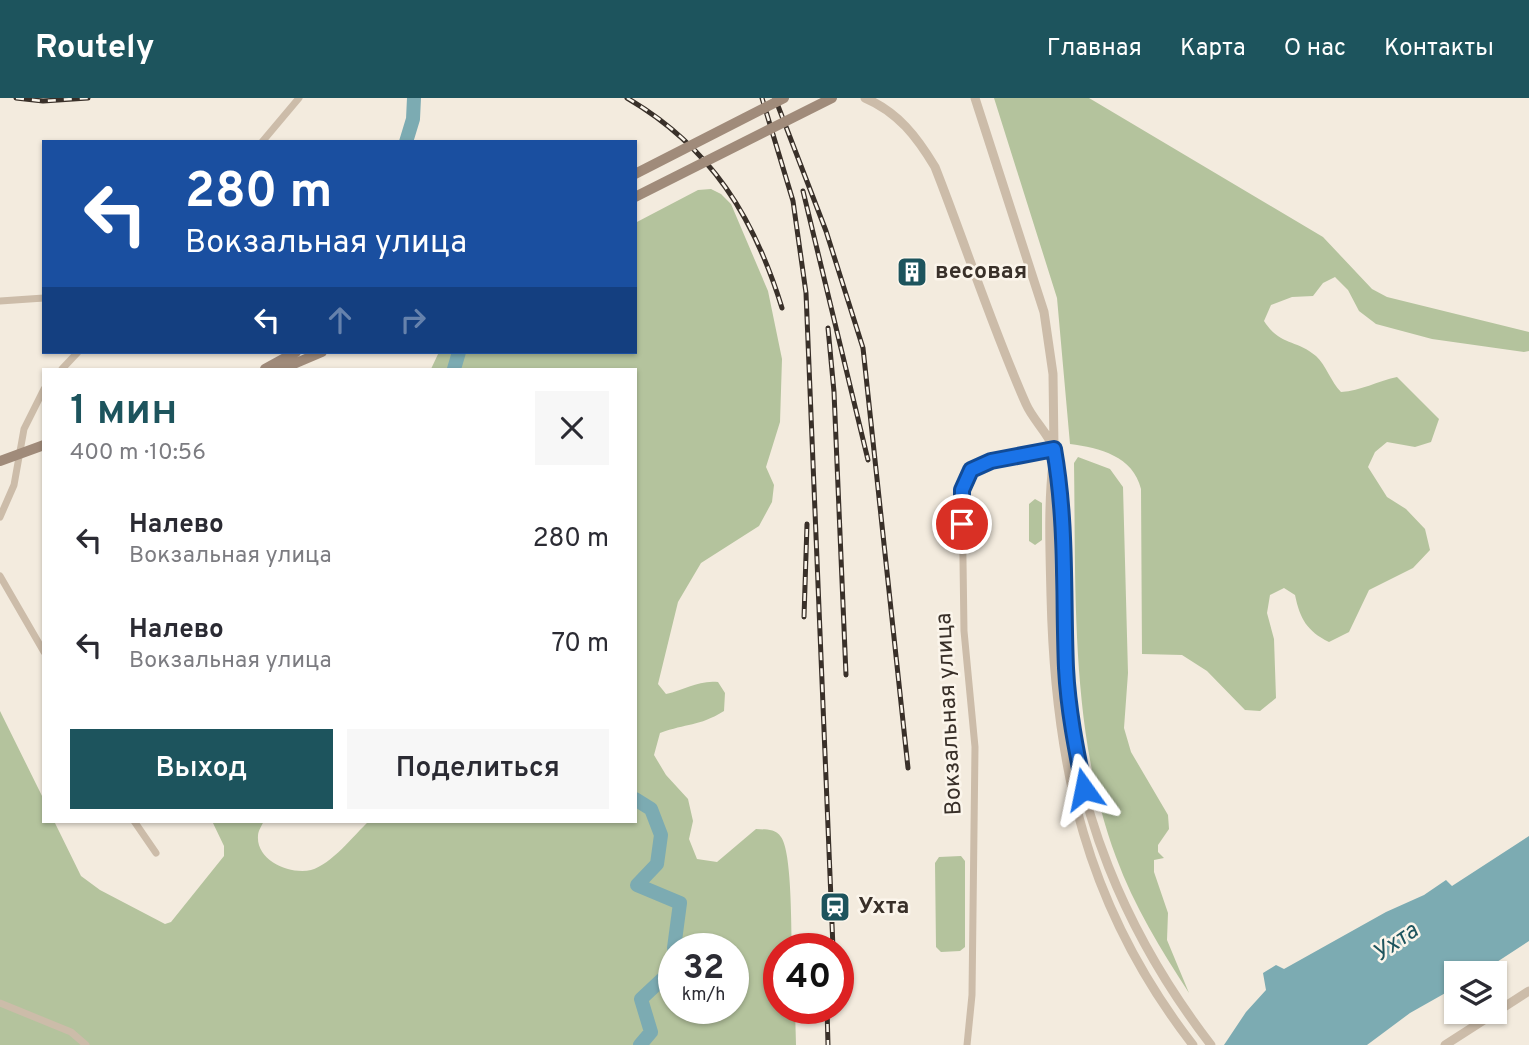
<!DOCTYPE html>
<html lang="ru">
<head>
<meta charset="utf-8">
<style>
	:root { --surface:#fff; --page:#f7f7f7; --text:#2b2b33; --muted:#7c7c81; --accent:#1d545d }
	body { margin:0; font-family:Overpass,sans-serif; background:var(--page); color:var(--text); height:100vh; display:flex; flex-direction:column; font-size:26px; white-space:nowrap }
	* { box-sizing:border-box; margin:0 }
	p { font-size:23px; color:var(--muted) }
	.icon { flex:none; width:38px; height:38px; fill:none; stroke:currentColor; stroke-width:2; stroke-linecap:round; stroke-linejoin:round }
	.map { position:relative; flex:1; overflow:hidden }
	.sheet { position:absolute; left:42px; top:270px; width:595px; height:455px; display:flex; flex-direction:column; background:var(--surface); border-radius:0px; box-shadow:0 2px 5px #0004 }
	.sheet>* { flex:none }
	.top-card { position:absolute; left:42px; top:42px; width:595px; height:214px; border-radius:0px; box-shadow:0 2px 5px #0004; background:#1a4fa0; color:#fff; overflow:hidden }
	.controls { position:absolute; left:1444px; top:863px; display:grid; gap:14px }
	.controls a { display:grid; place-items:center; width:63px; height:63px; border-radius:0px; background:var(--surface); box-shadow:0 2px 5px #0004; font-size:35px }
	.speed { position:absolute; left:658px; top:835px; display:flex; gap:14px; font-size:35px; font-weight:700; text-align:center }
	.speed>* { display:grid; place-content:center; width:91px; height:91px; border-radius:50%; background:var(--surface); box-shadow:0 2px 5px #0004; line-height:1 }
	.speed small { font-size:18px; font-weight:400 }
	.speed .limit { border:10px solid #d22; background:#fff; color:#111 }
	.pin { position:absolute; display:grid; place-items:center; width:60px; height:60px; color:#fff; margin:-30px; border:4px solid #fff; border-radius:50%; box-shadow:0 2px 7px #0007 }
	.me { position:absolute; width:77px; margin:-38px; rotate:348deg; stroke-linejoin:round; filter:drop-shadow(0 0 5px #0008) }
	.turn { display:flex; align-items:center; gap:24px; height:147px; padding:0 28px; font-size:32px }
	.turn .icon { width:91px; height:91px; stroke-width:2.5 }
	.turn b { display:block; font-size:49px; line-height:60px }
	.lanes { display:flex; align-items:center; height:66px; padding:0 28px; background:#0003; justify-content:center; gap:35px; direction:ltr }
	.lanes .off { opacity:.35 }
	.round { display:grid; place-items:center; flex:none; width:74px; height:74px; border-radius:0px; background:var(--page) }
	.overview { display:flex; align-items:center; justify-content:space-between; height:119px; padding:0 28px }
	h1 { font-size:42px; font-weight:600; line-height:52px; color:var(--accent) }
	.cta { display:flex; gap:14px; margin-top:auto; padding:14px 28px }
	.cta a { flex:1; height:80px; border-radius:0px; background:var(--accent); color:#fff; font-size:28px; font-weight:600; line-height:80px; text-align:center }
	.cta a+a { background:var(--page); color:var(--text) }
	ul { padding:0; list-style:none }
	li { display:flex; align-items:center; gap:21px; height:105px; padding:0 28px }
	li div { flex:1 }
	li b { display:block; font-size:26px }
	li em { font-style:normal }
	header { display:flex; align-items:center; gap:42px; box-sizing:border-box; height:98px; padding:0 35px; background:var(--accent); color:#fff }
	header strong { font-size:33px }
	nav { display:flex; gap:38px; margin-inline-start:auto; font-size:24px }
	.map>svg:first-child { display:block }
	.green { fill:#b4c39d; fill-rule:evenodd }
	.water { fill:#7cabb2 }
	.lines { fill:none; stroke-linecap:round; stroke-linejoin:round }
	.river { stroke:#7cabb2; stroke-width:14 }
	.minor { stroke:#ccbca9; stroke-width:7 }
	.tertiary { stroke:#ccbca9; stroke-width:9 }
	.secondary { stroke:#a08b7a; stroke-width:10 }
	.rail-casing { stroke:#393029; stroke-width:5 }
	.rail { stroke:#fbf5eb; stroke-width:2.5; stroke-dasharray:8; stroke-linecap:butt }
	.secondary-bridge { stroke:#a08b7a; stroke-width:10 }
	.route-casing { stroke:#114b97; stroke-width:18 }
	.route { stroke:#1a73e8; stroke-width:12 }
	.labels { text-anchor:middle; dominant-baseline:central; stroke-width:5; stroke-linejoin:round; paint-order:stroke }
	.poi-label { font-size:23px; font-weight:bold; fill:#393029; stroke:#fbf5eb; text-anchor:start }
	.street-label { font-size:23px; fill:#393029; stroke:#fbf5eb }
	.water-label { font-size:24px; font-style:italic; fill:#1d545d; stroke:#fbf5eb }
</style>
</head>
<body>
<header>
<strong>Routely</strong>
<nav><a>Главная</a><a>Карта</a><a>О нас</a><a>Контакты</a></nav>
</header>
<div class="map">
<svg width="1529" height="947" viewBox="0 0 1529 947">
	<rect width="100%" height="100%" fill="#f3ebde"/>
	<path class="green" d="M994,0H1089L1323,139L1372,191L1387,199L1529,234V253L1524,254L1432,241L1376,226L1359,213L1348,192L1335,179L1323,185L1313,198L1292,199L1271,207L1264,223C1280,248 1296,241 1316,258C1326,267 1331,284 1341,294C1361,293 1377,283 1397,279L1439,321L1431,344L1415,349L1387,344L1375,354L1368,369L1387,399L1406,411L1425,431L1430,452L1413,470L1369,492L1349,534L1329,544C1307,533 1300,521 1295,497L1284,490L1270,497L1267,515L1274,541L1276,600L1260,613L1245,612L1207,573L1182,557L1142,556L1141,391C1133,358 1100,350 1070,346L1057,200Z
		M711,91L721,96L731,106L768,193L782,261L780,324L766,369L774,387L772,404L759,428L701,465L678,504L658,586L666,596C685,592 698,582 718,584L725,595L724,613C698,629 687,625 660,635L654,657L666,677L688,701L693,723L689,741L697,761L717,764L756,731C765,732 775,730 781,739C792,754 791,828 792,850H779V910H795L796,947H0V613L44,702V723H54L81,778L100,792L165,826L171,824L224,758V748L212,723H264C262,727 258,733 258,738C256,763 291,777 311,772C332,766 353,738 369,723H635V271H431L439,254H635V125L698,92ZM674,850H733V910H674Z
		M1078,359L1110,371L1123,389L1128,575L1124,630L1131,654L1168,717L1169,731L1158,747V754L1164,760L1154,762V774L1168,815L1167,842L1189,895C1161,852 1134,808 1116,759C1070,635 1076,496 1074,365Z
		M1035,401L1042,405V442L1035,447L1029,443V406Z
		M961,758L965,763V849L960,853L941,854L936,849L935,765L939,759Z"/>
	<path class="water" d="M1529,738V843L1480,875H1456V889L1410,915L1367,947H1224L1246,914L1266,892L1263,875L1276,867L1284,871L1386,814L1424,797L1446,782L1452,788Z"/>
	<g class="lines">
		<path class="river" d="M406,44L413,21L414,0
			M454,271L459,254
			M635,701L651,711L661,737L657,766L637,787L680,805L674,850
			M640,947L651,934L641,901L672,872L674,854"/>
		<path class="minor" d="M262,44L299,0
			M0,203L44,200
			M62,271L78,254
			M0,419L14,387L24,331L44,291
			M0,478L44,554
			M134,723L156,755
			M0,905L71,934L86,947
			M967,947L972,897L975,649L964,533L962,392C970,355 1024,356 1054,351"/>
		<path class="tertiary" d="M865,0C898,14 917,39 935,69C966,148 992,229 1026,306C1033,322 1048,335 1054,351C1057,361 1058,373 1059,383C1070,443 1065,507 1066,568C1070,707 1127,838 1211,947
			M975,0L1044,214L1053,276L1054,351
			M1053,365C1048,409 1050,453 1051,498C1055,669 1086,809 1193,947
			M1445,947L1529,893"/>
		<path class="secondary" d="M265,271L296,254
			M282,271L322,254
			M0,363L44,347"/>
		<g class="rail-casing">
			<path id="rail" d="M16,0L43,3L88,0
				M627,0C711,49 754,119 782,210
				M762,0L793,103L806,195L833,850
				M775,0L826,133L863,250L908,670
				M803,93L868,362
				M828,230L834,294L846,577
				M804,519L807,426
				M827,910L828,947"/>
		</g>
		<use href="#rail" class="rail"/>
		<path class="secondary-bridge" d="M635,76L784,0
			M635,99L832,0"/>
	</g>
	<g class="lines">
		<g class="route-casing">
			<path id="route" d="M962,426V392L971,372L991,363L1054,351C1067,425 1063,496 1066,570C1068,611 1076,651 1084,691"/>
		</g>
		<use href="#route" class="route"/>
	</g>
	<defs>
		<g id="building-square" transform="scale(1.575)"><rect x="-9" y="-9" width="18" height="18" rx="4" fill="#1d545d" stroke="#fbf5eb"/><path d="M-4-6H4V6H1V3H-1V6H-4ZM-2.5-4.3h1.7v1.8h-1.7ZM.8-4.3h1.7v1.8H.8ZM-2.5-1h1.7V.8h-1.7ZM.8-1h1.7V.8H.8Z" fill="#fff"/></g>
		<g id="station-square" transform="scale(1.575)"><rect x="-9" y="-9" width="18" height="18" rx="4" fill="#1d545d" stroke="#fbf5eb"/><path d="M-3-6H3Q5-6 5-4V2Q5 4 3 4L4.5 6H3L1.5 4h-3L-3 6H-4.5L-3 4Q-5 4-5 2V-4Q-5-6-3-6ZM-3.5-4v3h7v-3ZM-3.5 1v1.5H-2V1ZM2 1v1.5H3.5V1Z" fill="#fff"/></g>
	</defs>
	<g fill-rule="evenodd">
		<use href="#building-square" x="912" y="174"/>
		<use href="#station-square" x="835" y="809"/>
	</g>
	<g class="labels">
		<g class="poi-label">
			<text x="935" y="174">весовая</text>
			<text x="858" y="809">Ухта</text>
		</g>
		<g class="street-label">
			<text transform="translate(950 616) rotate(-93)">Вокзальная улица</text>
		</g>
		<g class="water-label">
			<text transform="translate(1396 845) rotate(-35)">Ухта</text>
		</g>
	</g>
</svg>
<div class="controls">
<a><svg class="icon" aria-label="layers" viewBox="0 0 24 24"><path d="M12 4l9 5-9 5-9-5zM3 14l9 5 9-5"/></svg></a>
</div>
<div class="speed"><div>32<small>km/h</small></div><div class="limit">40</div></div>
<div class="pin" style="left:962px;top:426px;background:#d93025"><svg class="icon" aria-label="arrive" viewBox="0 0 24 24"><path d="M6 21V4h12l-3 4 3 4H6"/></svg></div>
<svg class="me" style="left:1084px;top:691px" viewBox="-20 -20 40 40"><path d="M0-17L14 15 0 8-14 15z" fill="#1a73e8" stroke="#fff" stroke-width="4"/></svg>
<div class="top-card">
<div class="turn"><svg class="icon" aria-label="left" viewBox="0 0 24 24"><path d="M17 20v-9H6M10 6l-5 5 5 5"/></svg><div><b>280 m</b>Вокзальная улица</div></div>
<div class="lanes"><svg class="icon" aria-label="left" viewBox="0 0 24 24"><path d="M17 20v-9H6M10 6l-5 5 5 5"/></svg><svg class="icon off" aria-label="ahead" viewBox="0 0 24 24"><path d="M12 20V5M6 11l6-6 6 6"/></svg><svg class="icon off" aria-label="right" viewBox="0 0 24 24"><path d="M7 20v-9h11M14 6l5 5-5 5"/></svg></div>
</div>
<section class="sheet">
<div class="overview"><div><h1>1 мин</h1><p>400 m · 10:56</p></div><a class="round"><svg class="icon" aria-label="close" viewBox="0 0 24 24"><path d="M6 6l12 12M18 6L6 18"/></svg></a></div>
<ul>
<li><svg class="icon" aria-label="left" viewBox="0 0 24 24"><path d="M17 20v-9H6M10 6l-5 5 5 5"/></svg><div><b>Налево</b><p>Вокзальная улица</p></div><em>280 m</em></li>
<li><svg class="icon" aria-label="left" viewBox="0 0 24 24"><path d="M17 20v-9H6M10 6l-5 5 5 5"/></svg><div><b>Налево</b><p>Вокзальная улица</p></div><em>70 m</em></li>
</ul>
<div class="cta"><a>Выход</a><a>Поделиться</a></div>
</section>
</div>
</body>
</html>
